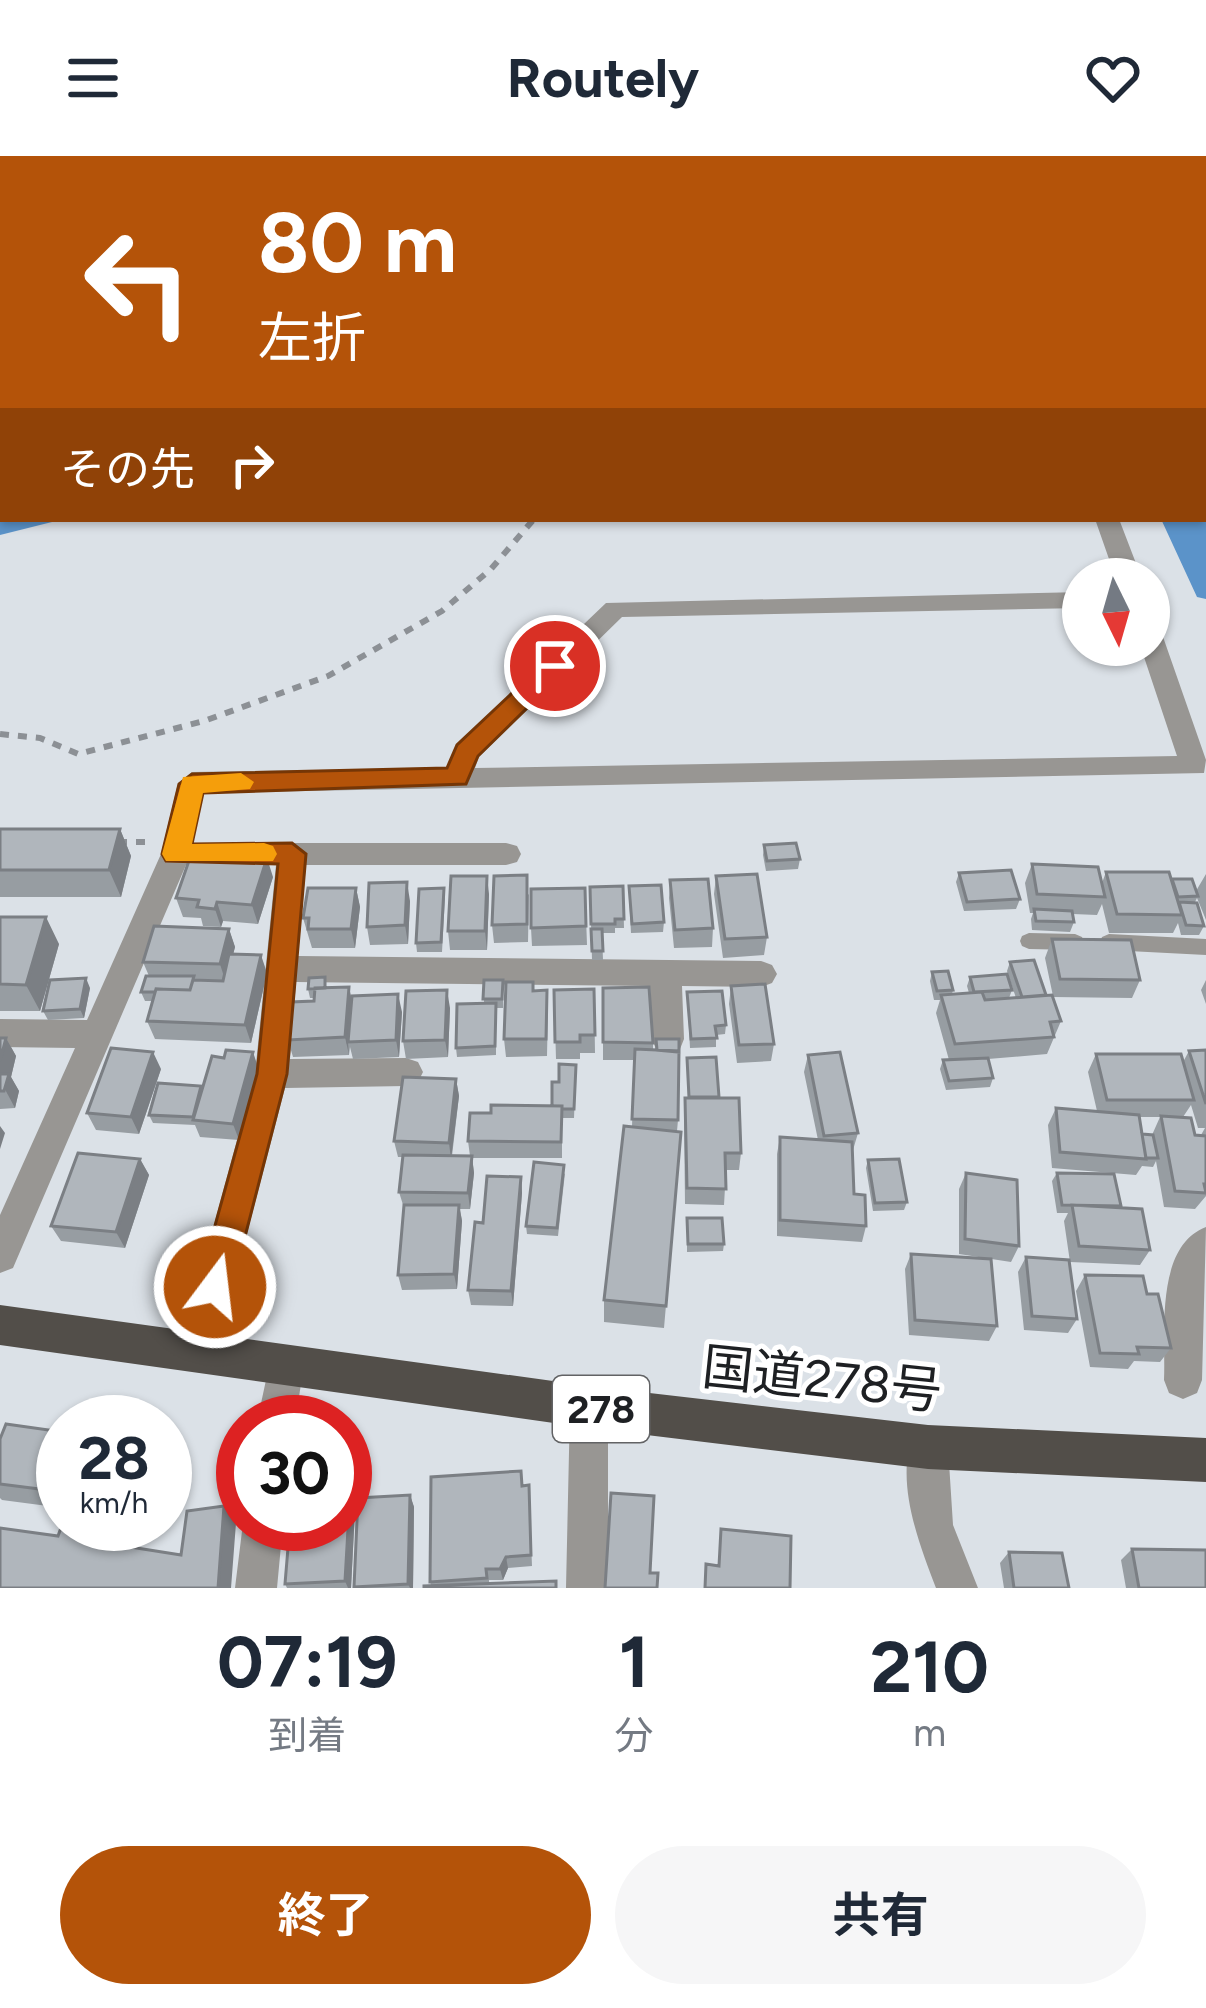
<!DOCTYPE html>
<html lang="ja">
<head>
<meta charset="utf-8">
<style>
	:root { --surface:#fff; --page:#f6f6f7; --text:#1f2937; --muted:#747a83; --accent:#b45309 }
	body { margin:0; font-family:Figtree,"Noto Sans JP",sans-serif; background:var(--page); color:var(--text); height:100vh; display:flex; flex-direction:column; font-size:45px; white-space:nowrap }
	* { box-sizing:border-box; margin:0 }
	p { font-size:39px; color:var(--muted) }
	.icon { flex:none; width:66px; height:66px; fill:none; stroke:currentColor; stroke-width:2; stroke-linecap:round; stroke-linejoin:round }
	.map { position:relative; height:1432px; overflow:hidden }
	.panel { display:flex; flex-direction:column; background:var(--surface); flex:1 }
	.panel>* { flex:none }
	.hud { position:absolute; left:0px; top:0px; width:1206px; height:366px; box-shadow:0 3px 9px #0004; background:#b45309; color:#fff; overflow:hidden }
	.needle { width:78px; rotate:175deg }
	.fabs { position:absolute; left:1062px; top:402px; display:grid; gap:24px }
	.fabs a { display:grid; place-items:center; width:108px; height:108px; border-radius:50%; background:var(--surface); box-shadow:0 3px 9px #0004; font-size:60px }
	.speed { position:absolute; left:36px; top:1239px; display:flex; gap:24px; font-size:60px; font-weight:700; text-align:center }
	.speed>* { display:grid; place-content:center; width:156px; height:156px; border-radius:50%; background:var(--surface); box-shadow:0 3px 9px #0004; line-height:1 }
	.speed small { font-size:30px; font-weight:400 }
	.speed .limit { border:18px solid #d22; background:#fff; color:#111 }
	.pin { position:absolute; display:grid; place-items:center; width:102px; height:102px; color:#fff; margin:-51px; border:6px solid #fff; border-radius:50%; box-shadow:0 3px 12px #0007 }
	.me { position:absolute; width:132px; margin:-66px; rotate:15deg; stroke-linejoin:round; filter:drop-shadow(0 0 9px #0008) }
	.turn { display:flex; align-items:center; gap:42px; height:252px; padding:0 60px; font-size:54px }
	.turn .icon { width:156px; height:156px; stroke-width:2.5 }
	.turn b { display:block; font-size:84px; line-height:102px }
	.then { display:flex; align-items:center; height:114px; padding:0 60px; background:#0003; gap:24px; font-size:45px }
	.eta { display:flex; justify-content:space-evenly; align-items:center; height:204px; text-align:center }
	.eta b { font-size:72px; font-weight:700; line-height:84px }
	.action { display:flex; gap:24px; margin-top:auto; padding:24px 60px }
	.action a { flex:1; height:138px; border-radius:72px; background:var(--accent); color:#fff; font-size:48px; font-weight:700; line-height:138px; text-align:center }
	.action a+a { background:var(--page); color:var(--text) }
	header { display:flex; justify-content:space-between; align-items:center; height:156px; padding:0 60px; background:var(--surface); font-size:54px; font-weight:700 }
	.map>svg:first-child { display:block }
	.water { fill:#5b93c9 }
	.lines { fill:none; stroke-linecap:round; stroke-linejoin:round }
	.path { stroke:#8c9095; stroke-width:6; stroke-dasharray:9 9; stroke-linecap:butt }
	.service { fill:#989693; fill-rule:evenodd }
	.minor { fill:#989693; fill-rule:evenodd }
	.tertiary { fill:#989693; fill-rule:evenodd }
	.trunk { fill:#524e49; fill-rule:evenodd }
	.wall { fill:#979da2; fill-rule:evenodd }
	.shaded-wall { fill:#7b7f84 }
	.building { fill:#b0b6bc; stroke:#7b7f84; stroke-width:3 }
	.route { fill:#b45309; stroke:#753606; stroke-width:3 }
	.slow { fill:#f59e0b }
	.labels { text-anchor:middle; dominant-baseline:central; stroke-width:10; stroke-linejoin:round; paint-order:stroke }
	.shield { fill:#fff; stroke:#626365; stroke-width:3 }
	.shield-label { font-size:39px; font-weight:bold; fill:#1e2023 }
	.near-street-label { font-size:51px; fill:#1e2023; stroke:#fff }
</style>
</head>
<body>
<header><svg class="icon" aria-label="menu" viewBox="0 0 24 24"><path d="M4 6h16M4 12h16M4 18h16"/></svg>Routely<svg class="icon" aria-label="heart" viewBox="0 0 24 24"><path d="M12 20l-8-8c-3-5 5-10 8-4 3-6 11-1 8 4z"/></svg></header>
<div class="map">
<svg width="1206" height="1432" viewBox="0 0 1206 1432">
	<rect width="100%" height="100%" fill="#dbe1e7"/>
	<path class="water" d="M0,0H1206V443L1197,441L1161,363H1203V3H3V363H64L0,379Z"/>
	<g class="lines">
		<path class="path" d="M0,578L40,582L78,598L204,565L328,520L442,455L491,413L534,363
			M118,686H146"/>
		<path class="service" d="M1029,777L1075,778L1082,781L1084,786L1082,791L1075,794L1029,793L1022,790L1020,785L1022,780Z
			M1109,778L1206,783V799L1109,794L1102,791L1100,786L1102,781Z"/>
		<path class="minor" d="M176,687H506L517,690L521,698L517,706L506,709H306L298,800L761,805L772,809L777,818L772,827L761,831L682,830L684,883L680,893L668,897L656,893L652,883L650,830L296,826L290,903L406,902L418,906L423,916L418,926L406,930L285,932L233,1131L228,1143L215,1148L202,1143L197,1131L255,918L276,709H186L13,1112L0,1117V1059L75,892L0,891V863L87,864L161,698L165,690Z
			M1206,1071L1202,1224L1197,1237L1183,1243L1169,1237L1164,1224C1166,1179 1154,1091 1206,1071Z
			M285,1190L298,1196L304,1209L295,1266H257L272,1196Z
			M589,1232L603,1237L608,1251V1432H566L570,1251L575,1237Z
			M928,1271L942,1277L948,1291L953,1369L978,1432H936C919,1387 894,1325 914,1277Z
			M243,1367L283,1368L277,1432H235Z"/>
		<path class="tertiary" d="M1095,363H1119L1142,423H1116Z
			M1083,436V452L622,461L479,601L475,612L1177,600L1140,489H1149V469L1162,478L1206,604L1204,617L204,637L187,706H165L161,698L178,627L192,616L447,612L457,589L606,447Z"/>
		<path class="trunk" d="M0,1149L589,1230L928,1269L1206,1282V1326L928,1313L589,1272L0,1189Z"/>
	</g>
	<path class="wall" d="M0,673H120L131,700L121,741H0Z
		M764,689L800,703L798,713L766,715L763,699Z
		M1032,708L1102,727L1106,716L1172,724L1196,735L1206,718V764L1197,742L1195,746L1204,770L1199,779H1181L1178,767L1173,777H1109L1102,748L1097,759L1073,758L1074,766L1070,776L1032,774L1031,763L1033,757H1030L1025,727Z
		M959,717L1020,743L1016,753L964,755L956,726Z
		M716,720L767,781L764,799L723,802L714,738Z
		M273,721L258,768L223,765L221,771L203,770L201,762L183,761L176,742Z
		M670,724L713,772L712,791L674,792L669,742Z
		M623,730L624,772H615V777H602L603,804H592L590,731Z
		M356,732L360,751L355,792H312L303,762Z
		M585,732L587,789L532,790L531,772Z
		M489,738L487,794H450L448,775Z
		M529,738L528,786L494,787L492,769Z
		M629,740L664,766L663,776L631,777Z
		M445,741L442,796H417L416,787Z
		M410,745L408,788L370,789L367,771Z
		M0,761L59,788L40,855H0Z
		M229,773L235,791L233,798L267,817L251,887L155,883L147,865L153,845H145L141,836L149,820L143,806Z
		M1052,783L1140,824L1132,842L1053,841L1061,865L1047,898L988,903L993,922L990,931L946,934L940,913L943,904H949L936,857L940,844H934L930,825L932,816L953,834L952,838L969,837L967,830L970,821L1012,834L1009,842H1016L1007,815L1010,806L1046,839L1053,840L1045,802Z
		M484,824L503,833V852H496V899L457,901L456,892L484,848Z
		M1206,824V848L1201,834Z
		M731,830L774,888L771,905L737,907L729,848Z
		M90,832L84,862L48,864L43,855Z
		M328,832L352,844L402,856L399,901L353,903L350,891L349,899L293,901L288,884L314,845V842H310L308,833Z
		M603,832L653,887V894H656V883L678,964L677,975L681,976L664,1172L604,1166V1144L632,971L634,904H603Z
		M594,833L595,897H580V903H556L554,834Z
		M687,836L726,869L725,878L716,879V891L690,892Z
		M450,852L448,901L406,903L403,885Z
		M548,852L547,900L506,901L504,883Z
		M0,882H6L16,900L11,921L19,935L15,952L0,953Z
		M1206,894V1040L1195,1053L1164,1051L1156,1005L1153,1011L1142,1010L1136,1019L1052,1012L1048,969L1056,952L1097,955L1088,916L1096,898L1183,906L1189,895ZM1191,949L1198,972H1205L1201,979H1195L1183,961ZM1140,961H1160L1152,979L1142,978Z
		M808,899L858,977L853,994L854,1038L866,1070L862,1086L777,1080V998L780,981L818,984L804,916Z
		M687,902L719,942L741,997L739,1014H726L724,1049L685,1048L684,959L685,942H688Z
		M576,909L574,962H562V1002H472L474,1017L470,1053H460L462,1065L457,1133L402,1134L398,1119L404,1052L399,1036L403,1001H398L394,985L456,923L459,940L452,1000H470L468,985L491,957L552,950L559,926Z
		M161,913L139,978L96,974L87,957Z
		M259,914L239,984L200,981L195,969L153,967L149,959L201,930Z
		M140,1003L149,1019L125,1092L61,1085L51,1070Z
		M868,1004L907,1046L904,1054L873,1055L866,1012Z
		M565,1017L558,1080L527,1078L526,1070Z
		M966,1017L1019,1090L1011,1106L959,1098V1033Z
		M1057,1017L1121,1050L1150,1094L1140,1109L1070,1106L1064,1065L1068,1057H1057L1052,1025Z
		M521,1021L522,1037L513,1150L471,1149L468,1134L483,1067Z
		M687,1062L724,1088L723,1095L687,1096Z
		M911,1098L997,1170L989,1185L909,1179L905,1113Z
		M1026,1101L1077,1163L1068,1177L1024,1174L1018,1116Z
		M1085,1119L1147,1138L1171,1192L1160,1206L1134,1205L1128,1213L1090,1211L1076,1135Z
		M63,1276V1352L2,1344L0,1342V1283Z
		M351,1321L356,1334L351,1432H287L285,1428Z
		M529,1329L532,1410L508,1412L503,1424H489V1427L431,1429L430,1426L523,1330Z
		M410,1339L414,1351L413,1432H354L358,1342Z
		M1132,1393L1206,1432H1126L1121,1404Z
		M1009,1396L1069,1432H1004L1000,1407Z"/>
	<path class="shaded-wall" d="M120,673L131,700L121,741L109,714Z
		M267,702L273,721L258,768L252,749Z
		M487,720L489,738L487,794L485,775Z
		M407,726L410,745L408,788L405,769Z
		M356,732L360,751L355,792L351,773Z
		M217,746L223,765L221,771L215,753Z
		M46,761L59,788L40,855L26,829Z
		M229,773L235,791L226,827L220,808Z
		M261,799L267,817L251,887L245,869Z
		M86,822L90,832L84,862L80,853Z
		M349,831L353,849L348,886L349,899L345,881Z
		M447,834L450,852L448,901L445,884Z
		M398,838L402,856L399,901L396,884Z
		M6,882L16,900L11,921L19,935L15,952L0,924V905Z
		M153,896L161,913L139,978L131,961Z
		M253,896L259,914L239,984L233,968Z
		M456,923L459,940L451,1003L449,987Z
		M0,970L5,977L0,993Z
		M472,1000L474,1017L470,1053L468,1037Z
		M140,1003L149,1019L125,1092L116,1076Z
		M521,1021L522,1037L513,1150L511,1135Z
		M459,1049L462,1065L457,1133L454,1118Z
		M165,1299L171,1307L165,1327Z
		M351,1321L356,1334L351,1432H348L345,1425Z
		M410,1339L414,1351L413,1432H410L408,1428Z
		M224,1350L236,1367L231,1432H218Z
		M85,1368H106L96,1400L80,1383Z
		M506,1401L508,1412L503,1424L500,1413Z"/>
	<path class="building" d="M0,673H120L109,714H0Z
		M796,687L800,703L767,705L764,689Z
		M192,696L267,702L252,749L217,746L215,753L197,751L199,744L176,742Z
		M1032,708L1098,711L1105,741L1037,738Z
		M1011,714L1020,743L967,746L959,717Z
		M1106,716H1169L1182,759L1117,758Z
		M757,718L767,781L725,783L716,720Z
		M527,719V768L492,769L494,720Z
		M451,720H487L485,775H448Z
		M708,723L713,772L675,774L670,724Z
		M1172,723H1192L1198,740L1178,741Z
		M407,726L405,769L367,771L369,727Z
		M661,729L664,766L632,768L629,730Z
		M623,730L624,763H615V768H591L590,731Z
		M308,732H356L351,773H308L309,762H303Z
		M444,732L441,786L416,787L419,733Z
		M585,732L586,770L531,772V733Z
		M1179,746L1197,747L1204,770L1186,769Z
		M1034,753L1072,755L1074,766L1036,765Z
		M0,761H46L26,829L0,828Z
		M154,770L229,773L220,808L143,806Z
		M591,773H602L603,795H592Z
		M1052,783L1131,784L1140,824L1060,823Z
		M229,798L261,799L245,869L147,865L156,833L190,834L193,824L223,825Z
		M1034,804L1046,839L1022,841L1010,806Z
		M948,815L953,834L937,835L932,816Z
		M1007,818L1012,834L974,836L970,821Z
		M146,820H194L190,834L156,833L155,836H141Z
		M325,821V832L308,833L309,822Z
		M86,822L80,853L43,855L50,824Z
		M484,824H503L502,843H483Z
		M506,826H533V835L547,834L546,883H504Z
		M765,828L774,888L739,889L731,830Z
		M349,831L345,881L288,884L291,846L314,845L315,832Z
		M649,831L653,887L603,886V832Z
		M594,833L595,879H580V886H555L554,834Z
		M447,834L445,884L403,885L406,835Z
		M722,835L726,869L715,870L717,882L691,883L687,836Z
		M982,836L985,844L1052,839L1061,865L1050,866L1054,881L955,888L941,839Z
		M398,838L396,884L348,886L352,840Z
		M496,847L495,890L456,892L457,848Z
		M0,882H6L0,905Z
		M656,883H679V896L657,894Z
		M111,892L153,896L131,961L87,957Z
		M635,893L679,895L678,964L632,963Z
		M226,894L253,896L233,968L193,964L212,900L224,902Z
		M1206,894V948L1189,895Z
		M840,896L858,977L824,980L808,899Z
		M1096,898H1181L1194,944H1107Z
		M716,901L719,941H689L687,902Z
		M988,902L993,922L949,925L943,904Z
		M559,908L576,909L574,953H562V950H552V926H559Z
		M0,918H9L4,935H0Z
		M403,921L456,923L449,987L394,985Z
		M158,927L201,930L193,961L149,959Z
		M685,942H739L741,997H725L726,1033L687,1032Z
		M491,949L562,950L561,986L468,985L470,957H491Z
		M1056,952L1139,959L1146,1003L1060,996Z
		M1161,960L1191,962L1195,979L1206,980V1028H1204L1206,1037L1175,1035Z
		M624,970L681,976L666,1150L604,1144Z
		M1142,978L1153,979L1158,1002H1146Z
		M780,981L852,986L854,1038L865,1039L866,1070L780,1064Z
		M78,997L140,1003L116,1076L51,1070Z
		M403,999L472,1000L468,1037L399,1036Z
		M899,1003L907,1046L875,1047L868,1004Z
		M534,1006L564,1009L557,1072L526,1070Z
		M966,1017L1017,1024L1019,1090L965,1083Z
		M1057,1017L1114,1018L1121,1050L1062,1049Z
		M487,1020L521,1021L511,1135L468,1134L475,1066L483,1067Z
		M404,1049H459L454,1118L398,1119Z
		M1072,1049L1142,1053L1150,1094L1079,1090Z
		M687,1062H722L724,1088H688Z
		M911,1098L991,1103L997,1170L915,1164Z
		M1026,1101L1069,1104L1077,1163L1032,1160Z
		M1085,1119L1143,1120L1147,1138H1158L1171,1192L1137,1191L1139,1198L1100,1197Z
		M6,1268L63,1276V1336L0,1328V1283Z
		M521,1315L522,1330L529,1329L531,1399L506,1401L500,1413H486L487,1422L430,1426L431,1321Z
		M351,1321L345,1425L285,1428L290,1368H345V1322Z
		M611,1337L654,1340L650,1417H658L657,1432H605Z
		M410,1339L408,1428L354,1431L358,1342Z
		M224,1350L218,1432H0V1372L58,1380L63,1366V1368H85L80,1383L181,1399L187,1355Z
		M721,1373L791,1380L790,1432H705L706,1408L719,1410Z
		M1132,1393L1206,1394V1432H1139Z
		M1009,1396L1062,1397L1069,1432H1014Z
		M556,1425V1432H424V1430Z"/>
	<path class="route" d="M555,502L564,504V516L478,600L466,628L203,637L192,688L292,687L306,698L287,918L232,1131L227,1142L215,1147L203,1142L198,1131L257,918L278,708L166,705L162,698L179,628L192,618L447,612L457,589L547,504Z"/>
	<path class="slow" d="M241,617L254,626L250,633L203,637L192,688L264,687L273,690L277,698L273,705H166L162,698L183,621Z"/>
	<g class="labels">
		<rect class="shield" x="553" y="1220" width="96" height="66" rx="9"/>
		<g class="shield-label">
			<text x="601" y="1253">278</text>
		</g>
		<g class="near-street-label">
			<text transform="translate(822 1223) rotate(6)">国道278号</text>
		</g>
	</g>
</svg>
<div class="fabs">
<a><svg class="needle" viewBox="-14 -14 28 28"><path d="M0-13l5 13h-10z" fill="#e53935"/><path d="M0 13l5-13h-10z" fill="#747a83"/></svg></a>
</div>
<div class="speed"><div>28<small>km/h</small></div><div class="limit">30</div></div>
<div class="pin" style="left:555px;top:510px;background:#d93025"><svg class="icon" aria-label="arrive" viewBox="0 0 24 24"><path d="M6 21V4h12l-3 4 3 4H6"/></svg></div>
<svg class="me" style="left:215px;top:1131px" viewBox="-20 -20 40 40"><circle r="17" fill="#b45309" stroke="#fff" stroke-width="3"/><path d="M0-11L8 9 0 5-8 9z" fill="#fff"/></svg>
<div class="hud">
<div class="turn"><svg class="icon" aria-label="left" viewBox="0 0 24 24"><path d="M17 20v-9H6M10 6l-5 5 5 5"/></svg><div><b>80 m</b>左折</div></div>
<div class="then">その先<svg class="icon" aria-label="right" viewBox="0 0 24 24"><path d="M7 20v-9h11M14 6l5 5-5 5"/></svg></div>
</div>
</div>
<section class="panel">
<div class="eta">
<div><b>07:19</b><p>到着</p></div>
<div><b>1</b><p>分</p></div>
<div><b>210</b><p>m</p></div>
</div>
<div class="action"><a>終了</a><a>共有</a></div>
</section>
</body>
</html>
